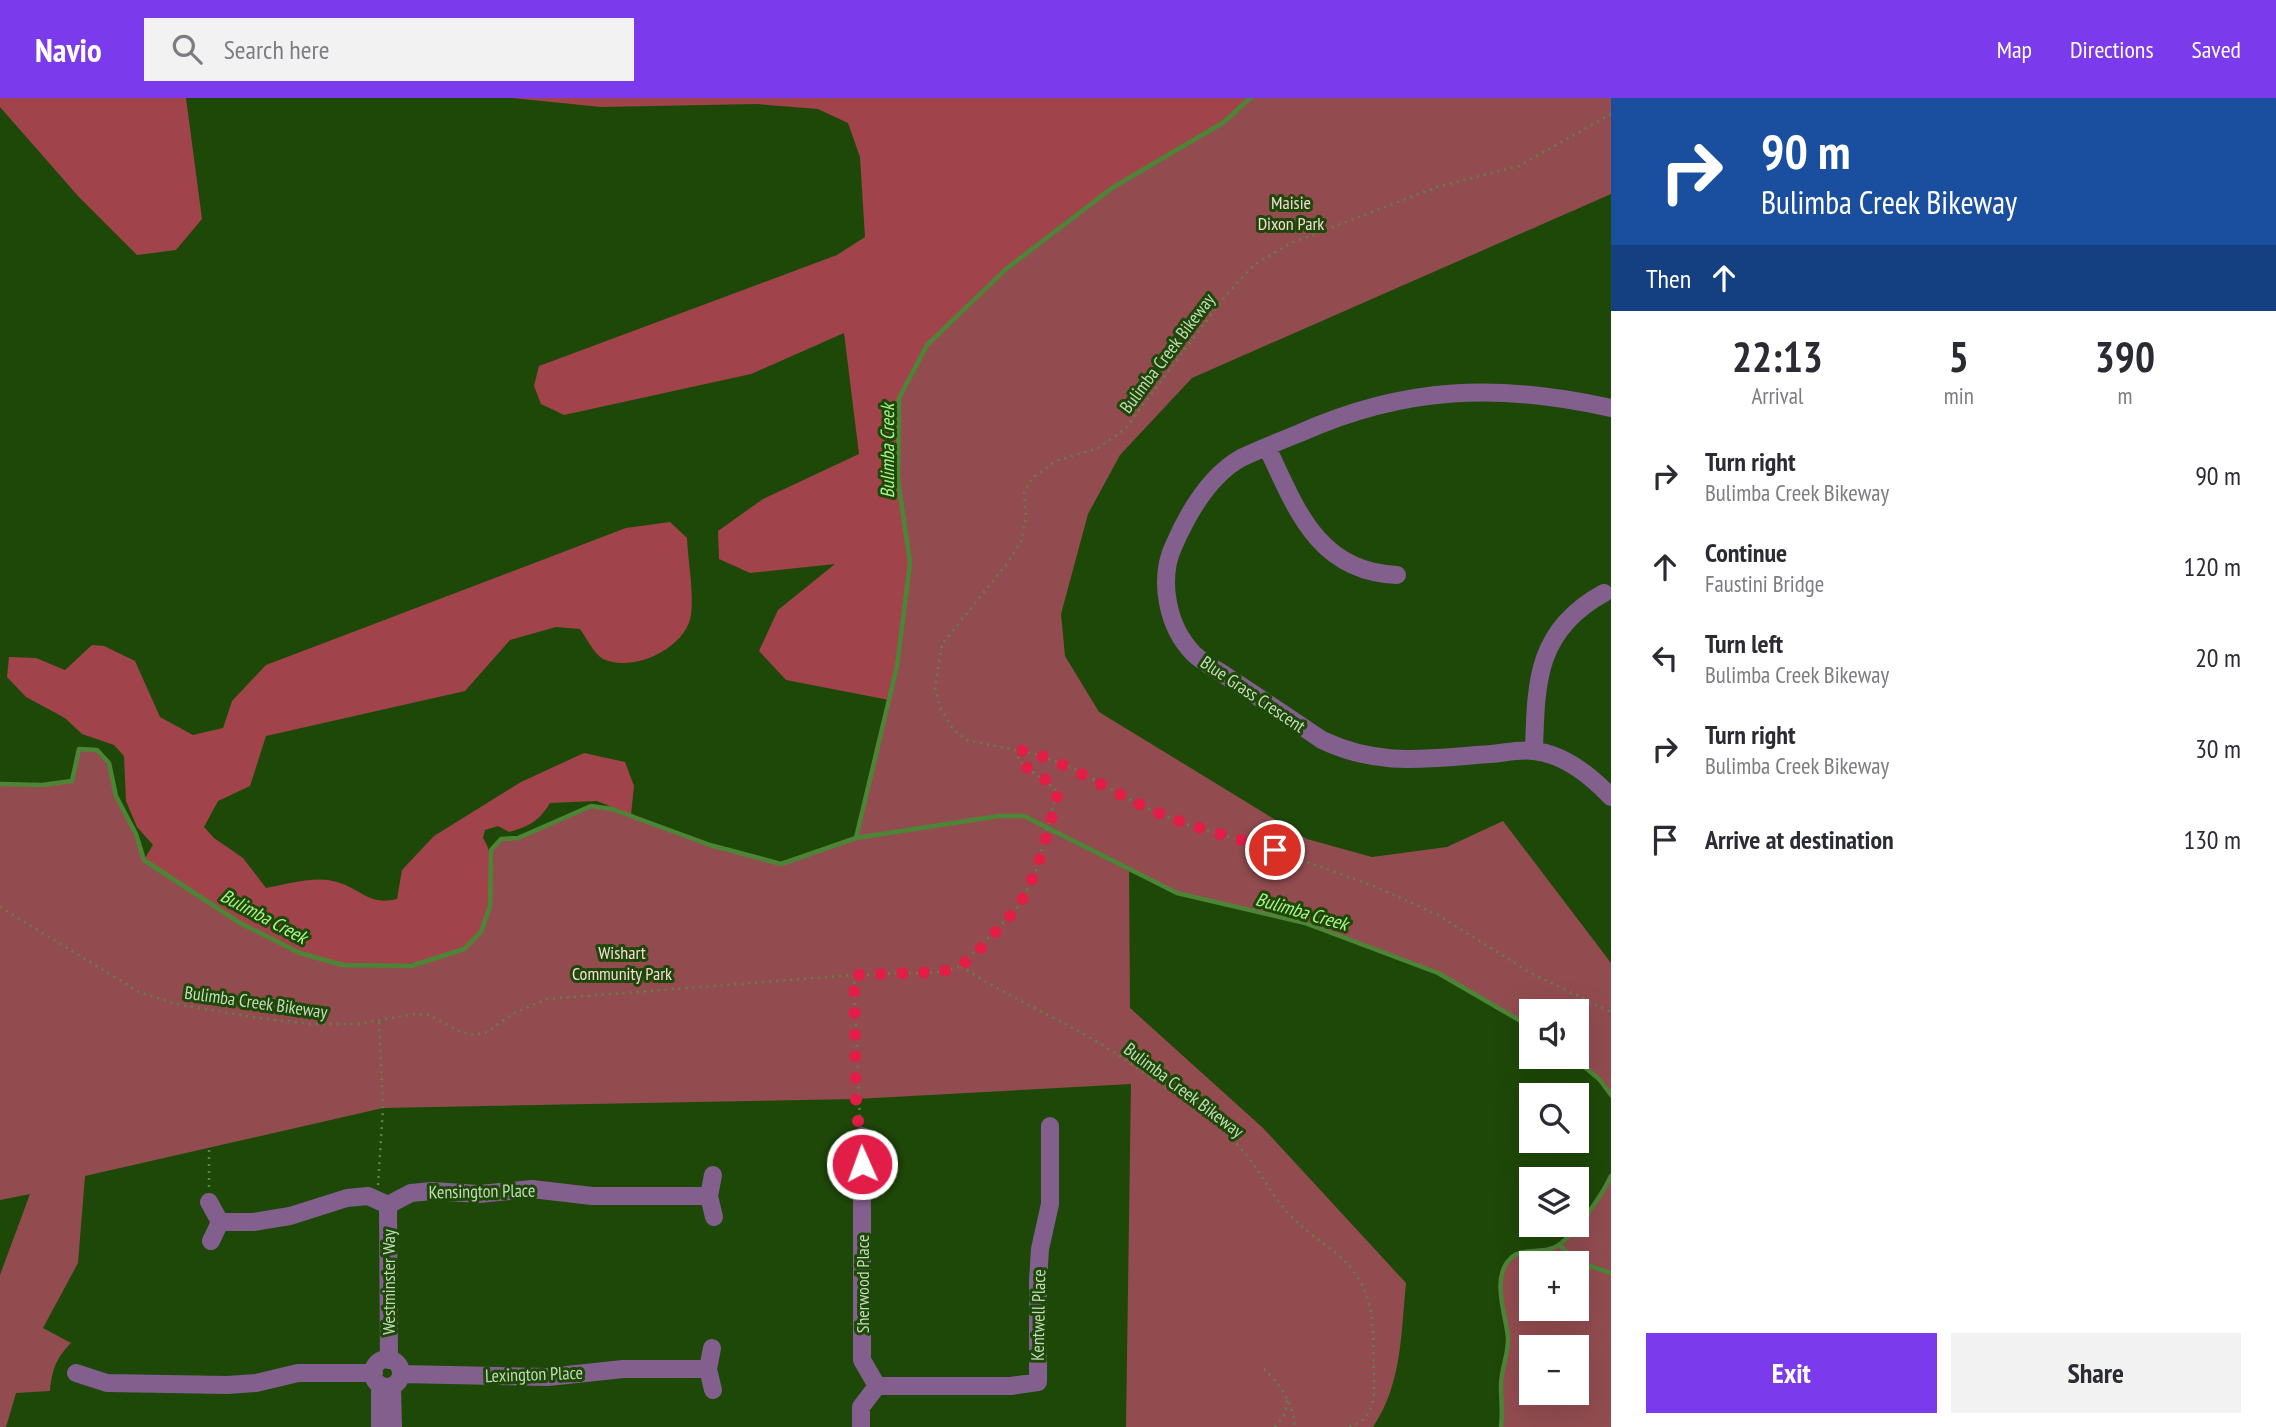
<!DOCTYPE html>
<html lang="en">
<head>
<meta charset="utf-8">
<style>
	:root { --surface:#fff; --page:#f2f2f3; --text:#2b2b33; --muted:#7c7c81; --accent:#7c3aed }
	body { margin:0; font-family:"PT Sans Narrow",sans-serif; background:var(--page); color:var(--text); height:100vh; display:flex; flex-direction:column; font-size:26px; white-space:nowrap }
	* { box-sizing:border-box; margin:0 }
	p { font-size:23px; color:var(--muted) }
	.icon { flex:none; width:38px; height:38px; fill:none; stroke:currentColor; stroke-width:2; stroke-linecap:round; stroke-linejoin:round }
	.map { position:relative; flex:1; overflow:hidden }
	.side { display:flex; flex-direction:column; background:var(--surface); width:665px }
	.side>* { flex:none }
	.guide { background:#1a4fa0; color:#fff; overflow:hidden }
	.controls { position:absolute; left:1519px; top:901px; display:grid; gap:14px }
	.controls a { display:grid; place-items:center; width:70px; height:70px; border-radius:0px; background:var(--surface); box-shadow:0 7px 28px #0002; font-size:35px }
	.pin { position:absolute; display:grid; place-items:center; width:60px; height:60px; color:#fff; margin:-30px; border:4px solid #fff; border-radius:50%; box-shadow:0 2px 7px #0007 }
	.me { position:absolute; width:77px; margin:-38px; rotate:358deg; stroke-linejoin:round; filter:drop-shadow(0 0 5px #0008) }
	.turn { display:flex; align-items:center; gap:24px; height:147px; padding:0 35px; font-size:32px }
	.turn .icon { width:91px; height:91px; stroke-width:2.5 }
	.turn b { display:block; font-size:49px; line-height:60px }
	.then { display:flex; align-items:center; height:66px; padding:0 35px; background:#0003; gap:14px; font-size:26px }
	.eta { display:flex; justify-content:space-evenly; align-items:center; height:119px; text-align:center }
	.eta b { font-size:42px; font-weight:700; line-height:49px }
	.button { display:flex; gap:14px; margin-top:auto; padding:14px 35px }
	.button a { flex:1; height:80px; border-radius:0px; background:var(--accent); color:#fff; font-size:28px; font-weight:700; line-height:80px; text-align:center }
	.button a+a { background:var(--page); color:var(--text) }
	ul { padding:0; list-style:none }
	li { display:flex; align-items:center; gap:21px; height:91px; padding:0 35px }
	li div { flex:1 }
	li b { display:block; font-size:26px }
	li em { font-style:normal }
	header { display:flex; align-items:center; gap:42px; box-sizing:border-box; height:98px; padding:0 35px; background:var(--accent); color:#fff }
	header strong { font-size:33px }
	nav { display:flex; gap:38px; margin-inline-start:auto; font-size:24px }
	.search { width:490px; height:63px; background:var(--page); display:flex; align-items:center; gap:18px; box-sizing:border-box; padding:0 24px; border-radius:0px; color:var(--muted); font-size:26px }
	main { display:flex; flex:1; min-height:0 }
	.map>svg:first-child { display:block }
	.green { fill:#924c50; fill-rule:evenodd }
	.forest { fill:#a1434b }
	.lines { fill:none; stroke-linecap:round; stroke-linejoin:round }
	.stream { stroke:#4d8537; stroke-width:4.5 }
	.path { stroke:#5e814d; stroke-width:2.5; stroke-dasharray:2 5; stroke-linecap:butt }
	.minor { stroke:#835f8e; stroke-width:18 }
	.route { stroke:#e11d48; stroke-width:12; stroke-dasharray:0 21.6 }
	.labels { text-anchor:middle; dominant-baseline:central; stroke-width:6; stroke-linejoin:round; paint-order:stroke }
	.park-label { font-size:18px; fill:#f6dada; stroke:#1e4808 }
	.street-label { font-size:18px; fill:#c3dbbb; stroke:#1e4808 }
	.water-label { font-size:19px; font-style:italic; fill:#a9f58c; stroke:#1e4808 }
</style>
</head>
<body>
<header>
<strong>Navio</strong>
<div class="search"><svg class="icon" aria-label="search" viewBox="0 0 24 24"><circle cx="10" cy="10" r="6"/><path d="M15 15l6 6"/></svg>Search here</div>
<nav><a>Map</a><a>Directions</a><a>Saved</a></nav>
</header>
<main>
<div class="map">
<svg width="1611" height="1329" viewBox="0 0 1611 1329">
	<rect width="100%" height="100%" fill="#1e4808"/>
	<path class="green" d="M1250,0H1611V96L1192,280L1120,357L1088,416L1061,516L1065,558L1099,614L1307,741L1372,759L1447,749L1503,723L1611,865V997L1600,982L1573,959H1577V914H1531V929L1438,875L1305,825L1177,795L1129,770L1130,910L1263,1030L1406,1185C1401,1235 1402,1286 1373,1329H1126L1131,986L856,1001L383,1010L85,1078L78,1165L43,1230L71,1245C56,1260 52,1272 50,1293L16,1295L6,1329H0V1177L30,1096L0,1102V686L42,687L71,683L79,651L97,652C114,670 108,681 117,702C127,722 137,741 144,763L300,855L343,867L411,868L490,808L491,752L501,741L518,740L591,708L612,711L710,747L781,766L855,740L897,568L910,465L898,382L899,300L927,247L1006,171L1112,90L1224,24Z
		M1611,1078V1329H1501C1503,1314 1501,1301 1501,1287C1501,1271 1509,1255 1508,1239C1506,1217 1491,1180 1510,1161C1520,1150 1537,1155 1550,1151C1570,1146 1602,1097 1611,1078ZM1531,1166H1577V1211H1531ZM1531,1250H1577V1295H1531Z"/>
	<path class="forest" d="M0,0H186L202,121L176,152L137,157L78,98L0,9Z
		M512,0H1250L1224,24L1112,90L1006,171L927,247L899,300L898,382L910,465L897,568L889,602L786,582L759,553L778,512L835,466L750,475L719,461L718,433L763,401L859,356L844,235L751,276L564,317L541,306L534,288L539,268L837,157L865,139L860,59L848,25L818,11L757,6L601,9Z
		M670,424L687,440C688,464 694,493 691,517C686,550 634,575 603,561C594,556 586,539 580,531L556,529L510,542L465,593L266,638L250,688L218,703L204,729L214,740L243,760L266,790C288,786 315,777 337,784C362,791 368,808 397,801L402,772L434,738L521,684L584,655L625,664L634,688L631,717L597,703L550,705C539,723 530,728 509,734L498,728L485,732L483,740C497,761 493,799 485,822C477,846 459,852 437,859C325,895 233,820 144,762L153,747L137,729L126,703L124,658L114,647L82,636L65,620L26,599L7,579L9,559L36,560L65,572L92,547L104,548L135,563L160,619L193,637L223,630L232,603L266,567L626,430Z"/>
	<g class="lines">
		<path class="stream" d="M0,686L42,687L72,683L79,651L97,652L109,665L116,698L136,736L144,762L240,825L300,855L343,867L411,868L464,851L481,834L490,808L491,752L501,741L518,740L591,708L612,711L710,747L781,766L856,740L999,718H1024L1177,795L1305,825L1438,875L1531,929
			M856,740L897,568L910,465L898,382L899,300L927,247L1006,171L1112,90L1224,24L1250,0
			M1573,959L1600,982L1611,997
			M1560,1147L1575,1163L1611,1175
			M1501,1329C1503,1314 1501,1301 1501,1287C1501,1271 1509,1255 1508,1239C1506,1217 1491,1180 1510,1161C1520,1150 1537,1155 1550,1151C1570,1146 1602,1097 1611,1078"/>
		<path class="path" d="M1611,16L1519,68L1437,89L1291,145L1254,167L1226,197L1125,331L1098,350L1056,363L1032,380L1024,394L1026,419L1021,444L1006,467L942,546L935,589L940,609L952,630L966,642L1035,656L1071,669L1140,707L1179,724L1274,752L1379,790L1438,817L1529,874L1611,914
			M0,809L139,894L176,906L258,920L311,926H358L415,916L429,917L461,934L475,937L487,934L514,915L547,901L854,877L942,874L961,868L1019,808L1036,773L1057,694C1047,681 1024,673 1018,659L1023,652
			M961,868C1014,904 1075,926 1127,963C1167,991 1213,1017 1244,1054C1260,1073 1271,1096 1288,1115C1316,1147 1351,1153 1367,1199C1375,1223 1373,1252 1374,1278C1375,1300 1374,1322 1348,1329
			M854,877L860,1024
			M209,1052V1090
			M378,1087L383,1010L379,923
			M1264,1271C1281,1287 1293,1305 1295,1329
			M1275,1329L1285,1316L1287,1301"/>
		<path class="minor" d="M1611,310C1499,285 1405,288 1300,335C1280,343 1260,351 1241,360C1209,378 1188,415 1174,447C1158,481 1167,529 1194,556C1203,565 1218,572 1229,580C1260,600 1291,621 1322,642C1381,670 1428,660 1491,656C1504,655 1520,651 1534,653C1564,656 1591,678 1611,699
			M1267,349C1296,411 1318,474 1397,477
			M1534,653C1536,584 1536,532 1604,495
			M862,1038V1262L877,1288
			M713,1077L709,1098L714,1119
			M209,1104L220,1124L211,1143
			M388,1107L389,1262
			M220,1124H253L290,1118L347,1100L368,1098L388,1107L411,1095L432,1093L479,1096L532,1091L592,1098H709
			M712,1250L708,1271L713,1292
			M373 1275a14 14 0 1 1 28 0a14 14 0 1 1-28 0Z
			M76,1275L107,1285L227,1287L256,1285L298,1275H374
			M401,1276L548,1279L623,1271H708
			M392,1288L393,1329
			M380,1329V1287
			M861,1329V1309L877,1288H1011L1038,1284V1183L1040,1151L1050,1106V1028"/>
	</g>
	<g class="lines">
		<path class="route" d="M862,1066L856,1001L854,877L942,874L970,862L1019,808L1036,773L1057,701C1056,678 1026,677 1018,659L1023,652C1066,664 1101,688 1141,707C1183,728 1230,738 1275,752"/>
	</g>
	<g class="labels">
		<g class="park-label">
			<text x="1291" y="104">Maisie<tspan x="1291" dy="21">Dixon Park</tspan></text>
			<text x="622" y="854">Wishart<tspan x="622" dy="21">Community Park</tspan></text>
		</g>
		<g class="street-label">
			<text transform="translate(1167 255) rotate(-53)">Bulimba Creek Bikeway</text>
			<text transform="translate(1253 596) rotate(34)">Blue Grass Crescent</text>
			<text transform="translate(256 904) rotate(8)">Bulimba Creek Bikeway</text>
			<text transform="translate(1184 992) rotate(37)">Bulimba Creek Bikeway</text>
			<text transform="translate(482 1093) rotate(-1)">Kensington Place</text>
			<text transform="translate(388 1184) rotate(-90)">Westminster Way</text>
			<text transform="translate(862 1186) rotate(-90)">Sherwood Place</text>
			<text transform="translate(1038 1217) rotate(-89)">Kentwell Place</text>
			<text transform="translate(534 1276) rotate(-2)">Lexington Place</text>
		</g>
		<g class="water-label">
			<text transform="translate(887 353) rotate(-90)">Bulimba Creek</text>
			<text transform="translate(1302 813) rotate(16)">Bulimba Creek</text>
			<text transform="translate(264 818) rotate(28)">Bulimba Creek</text>
		</g>
	</g>
</svg>
<div class="controls">
<a><svg class="icon" aria-label="sound" viewBox="0 0 24 24"><path d="M4 9h4l5-4v14l-5-4H4zM17 9q2 3 0 6"/></svg></a>
<a><svg class="icon" aria-label="search" viewBox="0 0 24 24"><circle cx="10" cy="10" r="6"/><path d="M15 15l6 6"/></svg></a>
<a><svg class="icon" aria-label="layers" viewBox="0 0 24 24"><path d="M12 4l9 5-9 5-9-5zM3 14l9 5 9-5"/></svg></a>
<a>+</a>
<a>−</a>
</div>
<div class="pin" style="left:1275px;top:752px;background:#d93025"><svg class="icon" aria-label="arrive" viewBox="0 0 24 24"><path d="M6 21V4h12l-3 4 3 4H6"/></svg></div>
<svg class="me" style="left:862px;top:1066px" viewBox="-20 -20 40 40"><circle r="17" fill="#e11d48" stroke="#fff" stroke-width="3"/><path d="M0-11L8 9 0 5-8 9z" fill="#fff"/></svg>
</div>
<section class="side">
<div class="guide">
<div class="turn"><svg class="icon" aria-label="right" viewBox="0 0 24 24"><path d="M7 20v-9h11M14 6l5 5-5 5"/></svg><div><b>90 m</b>Bulimba Creek Bikeway</div></div>
<div class="then">Then<svg class="icon" aria-label="ahead" viewBox="0 0 24 24"><path d="M12 20V5M6 11l6-6 6 6"/></svg></div>
</div>
<div class="eta">
<div><b>22:13</b><p>Arrival</p></div>
<div><b>5</b><p>min</p></div>
<div><b>390</b><p>m</p></div>
</div>
<ul>
<li><svg class="icon" aria-label="right" viewBox="0 0 24 24"><path d="M7 20v-9h11M14 6l5 5-5 5"/></svg><div><b>Turn right</b><p>Bulimba Creek Bikeway</p></div><em>90 m</em></li>
<li><svg class="icon" aria-label="ahead" viewBox="0 0 24 24"><path d="M12 20V5M6 11l6-6 6 6"/></svg><div><b>Continue</b><p>Faustini Bridge</p></div><em>120 m</em></li>
<li><svg class="icon" aria-label="left" viewBox="0 0 24 24"><path d="M17 20v-9H6M10 6l-5 5 5 5"/></svg><div><b>Turn left</b><p>Bulimba Creek Bikeway</p></div><em>20 m</em></li>
<li><svg class="icon" aria-label="right" viewBox="0 0 24 24"><path d="M7 20v-9h11M14 6l5 5-5 5"/></svg><div><b>Turn right</b><p>Bulimba Creek Bikeway</p></div><em>30 m</em></li>
<li><svg class="icon" aria-label="arrive" viewBox="0 0 24 24"><path d="M6 21V4h12l-3 4 3 4H6"/></svg><div><b>Arrive at destination</b></div><em>130 m</em></li>
</ul>
<div class="button"><a>Exit</a><a>Share</a></div>
</section>
</main>
</body>
</html>
